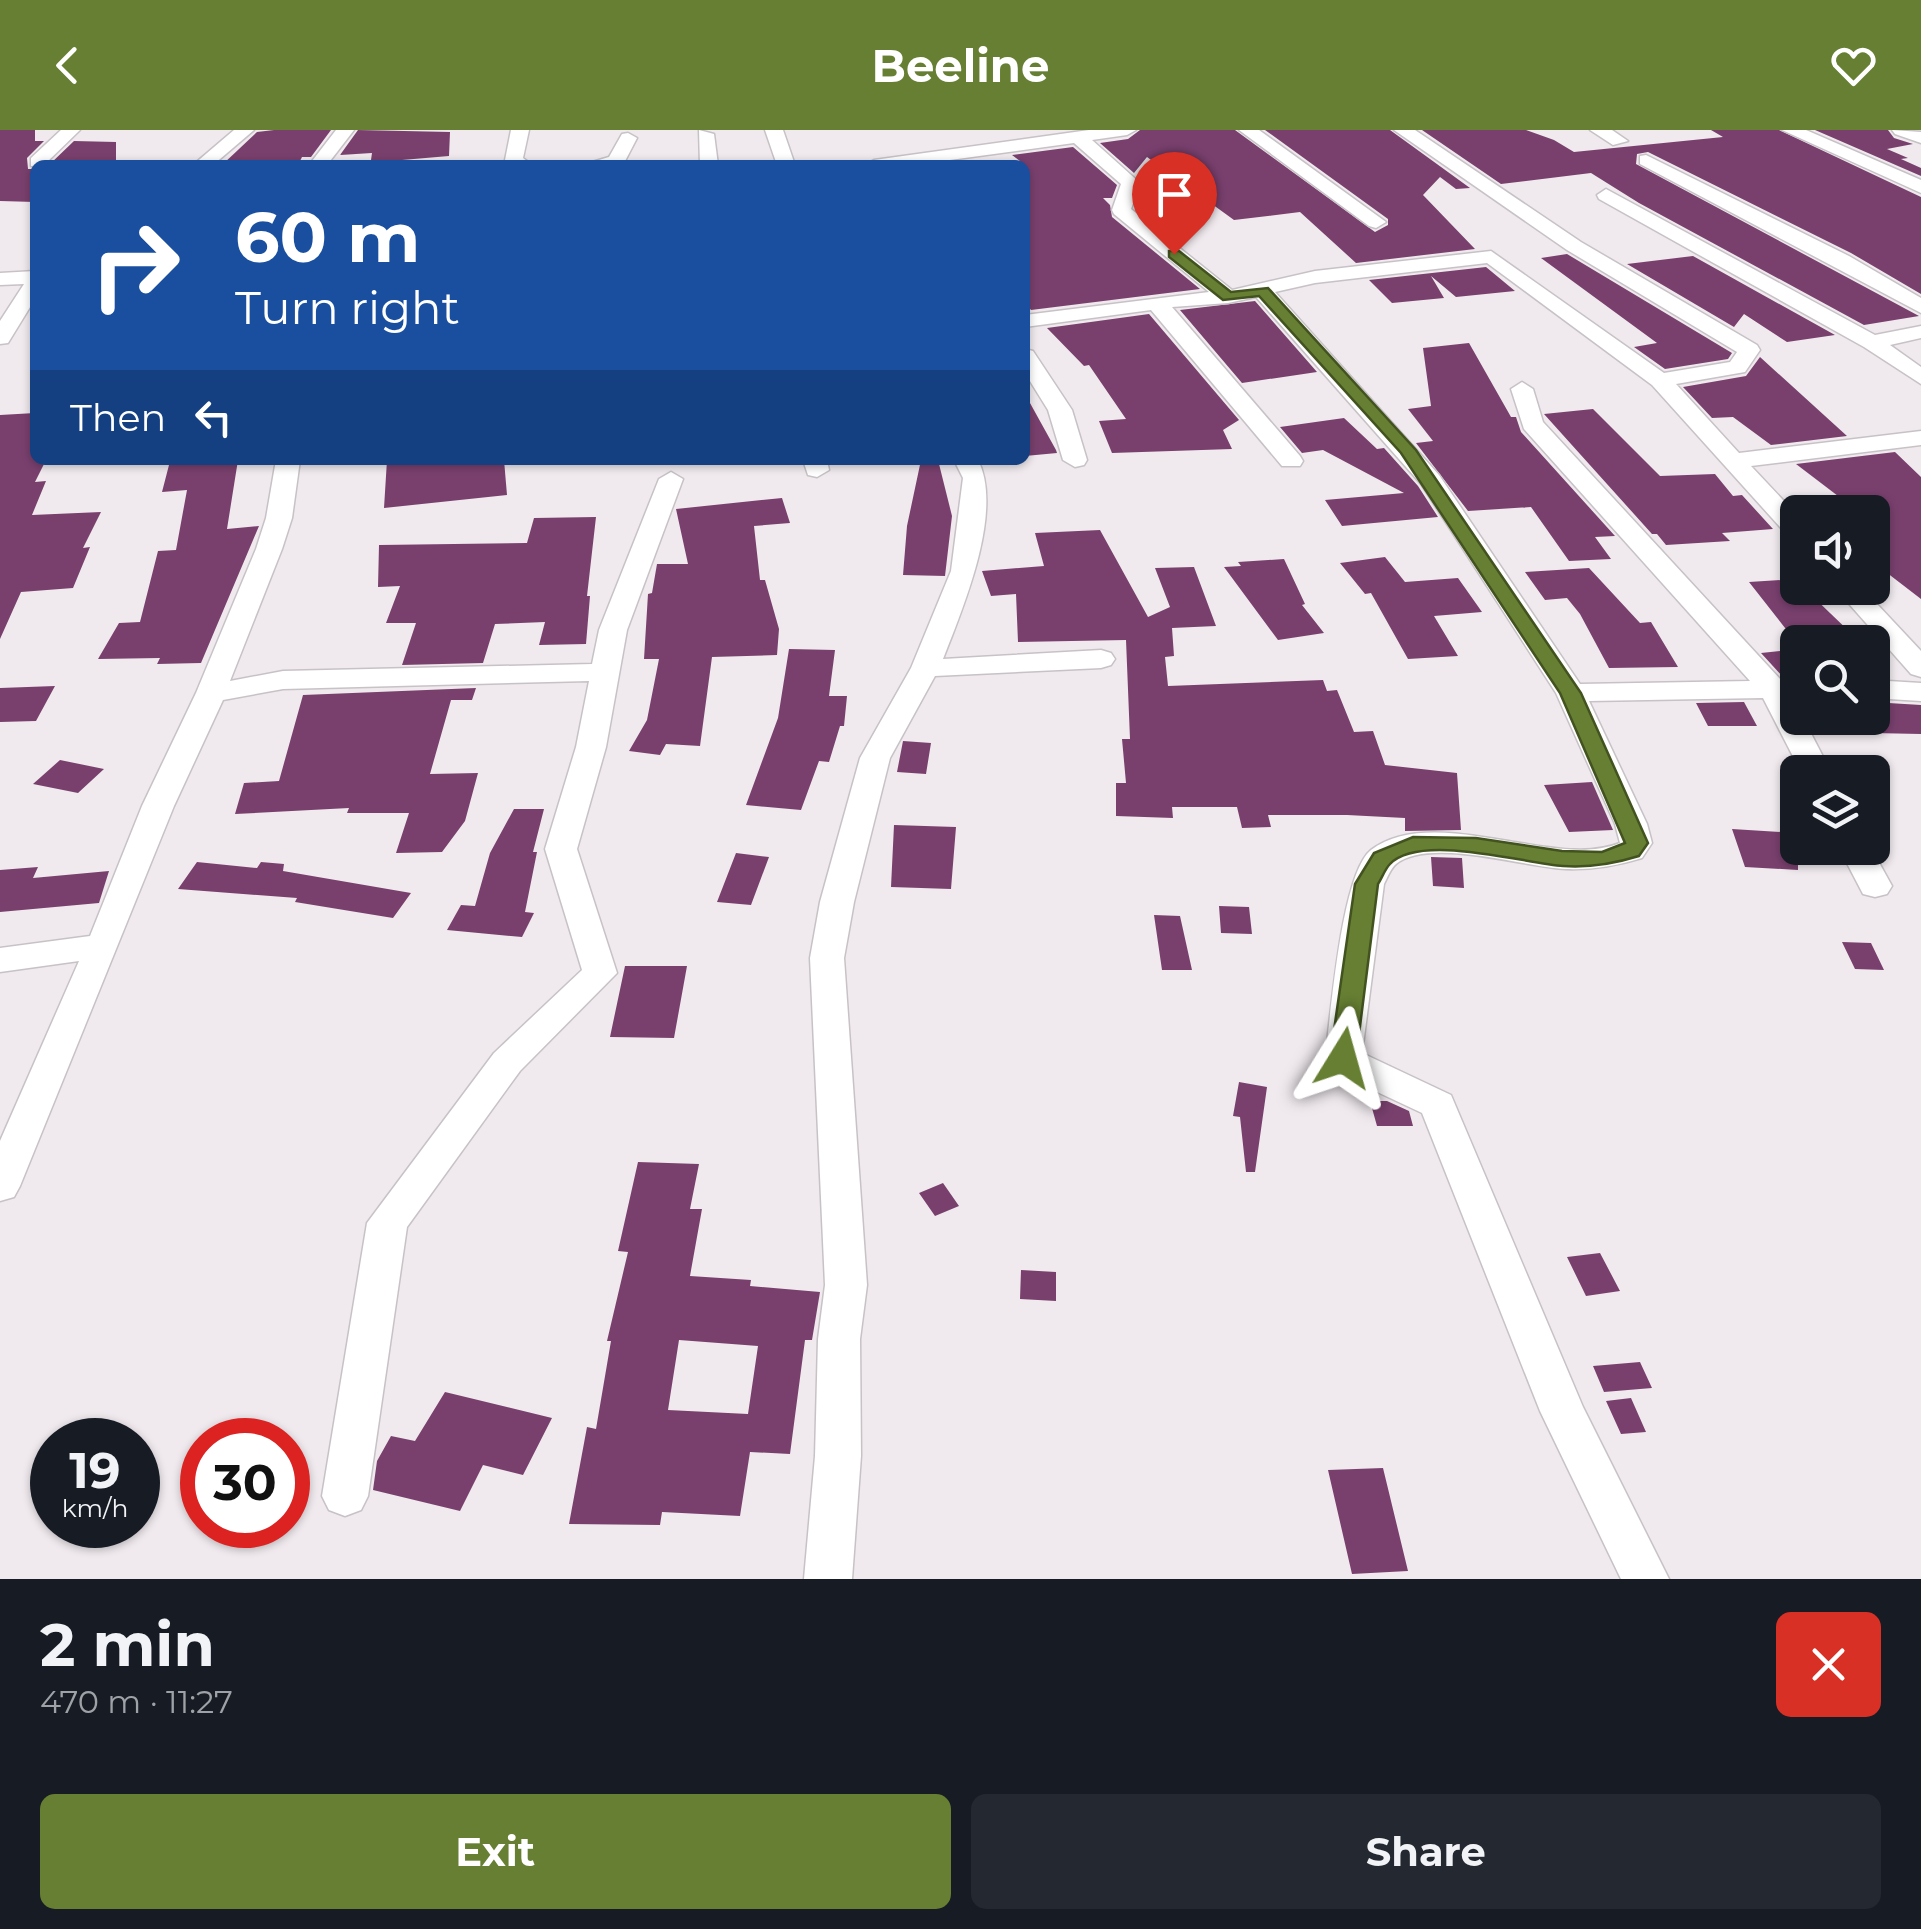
<!DOCTYPE html>
<html lang="en">
<head>
<meta charset="utf-8">
<style>
	:root { --surface:#171b24; --page:#242831; --text:#f1f3f6; --muted:#9ea1a6; --accent:#667f32 }
	body { margin:0; font-family:Montserrat,sans-serif; background:var(--page); color:var(--text); height:100vh; display:flex; flex-direction:column; font-size:38px; white-space:nowrap }
	* { box-sizing:border-box; margin:0 }
	p { font-size:32px; color:var(--muted) }
	.icon { flex:none; width:55px; height:55px; fill:none; stroke:currentColor; stroke-width:2; stroke-linecap:round; stroke-linejoin:round }
	.map { position:relative; height:1449px; overflow:hidden }
	.drawer { display:flex; flex-direction:column; background:var(--surface); flex:1 }
	.drawer>* { flex:none }
	.guide { position:absolute; left:30px; top:30px; width:1000px; height:305px; border-radius:15px; box-shadow:0 2px 8px #0004; background:#1a4fa0; color:#fff; overflow:hidden }
	.fabs { position:absolute; left:1780px; top:365px; display:grid; gap:20px }
	.fabs a { display:grid; place-items:center; width:110px; height:110px; border-radius:15px; background:var(--surface); box-shadow:0 2px 8px #0004; font-size:50px }
	.speed { position:absolute; left:30px; top:1288px; display:flex; gap:20px; font-size:50px; font-weight:700; text-align:center }
	.speed>* { display:grid; place-content:center; width:130px; height:130px; border-radius:50%; background:var(--surface); box-shadow:0 2px 8px #0004; line-height:1 }
	.speed small { font-size:25px; font-weight:400 }
	.speed .limit { border:15px solid #d22; background:#fff; color:#111 }
	.pin { position:absolute; display:grid; place-items:center; width:85px; height:85px; color:#fff; margin:-102px -42px; border-radius:50% 50% 50% 0; rotate:-45deg; box-shadow:0 0 10px #0007 }
	.pin .icon { rotate:45deg }
	.me { position:absolute; width:110px; margin:-55px; rotate:8deg; stroke-linejoin:round; filter:drop-shadow(0 0 8px #0008) }
	.turn { display:flex; align-items:center; gap:35px; height:210px; padding:0 40px; font-size:45px }
	.turn .icon { width:130px; height:130px; stroke-width:2.5 }
	.turn b { display:block; font-size:70px; line-height:85px }
	.then { display:flex; align-items:center; height:95px; padding:0 40px; background:#0003; gap:20px; font-size:38px }
	.round { display:grid; place-items:center; flex:none; width:105px; height:105px; border-radius:15px; background:var(--page) }
	.headline { display:flex; align-items:center; justify-content:space-between; height:170px; padding:0 40px }
	h1 { font-size:60px; font-weight:700; line-height:75px }
	.cta { display:flex; gap:20px; margin-top:auto; padding:20px 40px }
	.cta a { flex:1; height:115px; border-radius:15px; background:var(--accent); color:#fff; font-size:40px; font-weight:700; line-height:115px; text-align:center }
	.cta a+a { background:var(--page); color:var(--text) }
	header { display:flex; justify-content:space-between; align-items:center; height:130px; padding:0 40px; background:var(--accent); color:#fff; font-size:45px; font-weight:700 }
	.map>svg:first-child { display:block }
	.building { fill:#79406e; fill-rule:evenodd }
	.lines { fill:none; stroke-linecap:round; stroke-linejoin:round }
	.street-casing { stroke:#c7c2c6; stroke-width:3 }
	.street { fill:#fff; fill-rule:evenodd }
	.route { fill:#667f32; stroke:#425320; stroke-width:2.5 }
</style>
</head>
<body>
<header><svg class="icon" aria-label="back" viewBox="0 0 24 24"><path d="M15 5l-7 7 7 7"/></svg>Beeline<svg class="icon" aria-label="heart" viewBox="0 0 24 24"><path d="M12 20l-8-8c-3-5 5-10 8-4 3-6 11-1 8 4z"/></svg></header>
<div class="map">
<svg width="1921" height="1449" viewBox="0 0 1921 1449">
	<rect width="100%" height="100%" fill="#f0eaee"/>
	<path class="building" d="M0,0H35V11H44L27,28L28,39H35V72L0,71Z
		M274,0H331L311,27H302L298,35H222L257,2Z
		M358,0L450,2L449,26L402,30H371L372,23L340,25Z
		M1140,0H1235L1375,102L1388,95V89L1265,0H1390L1470,58L1456,59L1440,47L1423,65L1475,119L1356,133L1300,82L1234,90L1147,27L1134,43L1100,13L1128,9Z
		M1422,0H1526L1554,10L1574,22L1723,7L1711,0H1779L1921,67V164L1851,123L1648,22L1637,24L1636,34L1919,186L1864,195L1639,73L1591,43L1501,54Z
		M1815,0H1888L1894,8L1913,14L1887,19L1908,28L1901,29L1921,38V46Z
		M74,11L116,12V35H49Z
		M1073,17L1117,55L1112,68H1103L1110,75L1112,87L1200,159L1031,180L1025,173V35L1012,25Z
		M1567,124L1732,223L1728,229L1665,239L1634,217L1657,213L1541,128Z
		M1693,126L1835,205L1787,212L1744,184L1734,197L1627,134Z
		M1486,137L1515,161L1456,167L1431,146L1444,168L1392,173L1369,150Z
		M1255,171L1317,242L1242,253L1180,180Z
		M1149,184L1239,290L1223,300L1232,319L1112,323L1099,291L1126,289L1089,235L1084,236L1047,198Z
		M1469,213L1511,287H1516L1521,302L1615,406L1595,407L1611,429L1569,431L1531,377L1468,381L1416,313L1433,311L1408,279L1431,276L1423,218Z
		M1760,227L1847,306L1771,315L1733,287L1712,288L1683,257L1746,246Z
		M1025,264L1056,320L1057,323L1025,326Z
		M1593,279L1660,346L1715,344L1733,366L1742,365L1773,399L1722,403L1730,411L1666,415L1657,404H1652L1544,284Z
		M35,283V330H46L35,352L46,351L32,385L101,382L83,418L90,417L73,458L21,462L0,509V285Z
		M1344,288L1377,319L1384,318L1418,356L1438,387L1342,396L1325,370L1404,363L1323,320L1302,323L1280,297Z
		M1895,322L1921,347V469L1882,439L1872,440V382H1859L1796,334Z
		M238,330L227,399L259,396L201,533L157,534L160,528L98,529L119,493L140,492L158,421L176,420L187,360L162,362L169,335Z
		M387,330H504L507,365L384,378Z
		M921,330H938L952,386L945,446L903,445L907,396Z
		M782,368L790,393L754,396L760,450H765L779,499L777,525L712,527L700,616L666,614L660,625L629,621L647,590L659,529H644L648,464L652,463L657,434H688L676,379Z
		M596,387L587,466H590L586,514L539,515L545,492L495,494L483,533L402,535L416,493H386L400,456L378,457L379,415L527,413L534,388Z
		M1100,400L1148,487L1170,477L1155,438L1194,437L1216,496L1172,498L1174,526L1165,527L1168,556L1323,550L1327,561L1337,560L1354,602L1373,601L1385,635L1457,643L1461,700L1405,701V688L1347,685H1268L1271,697L1242,698L1237,677H1172L1173,688L1116,686V653H1126L1122,609H1130L1126,510L1018,512L1016,464L991,466L982,441L1044,436L1035,403Z
		M1385,427L1405,452L1458,448L1482,482L1434,486L1458,526L1408,529L1371,463L1365,464L1340,433Z
		M1284,429L1305,474L1302,475L1324,503L1278,510L1224,437L1241,436L1238,432Z
		M1589,438L1640,493L1651,492L1678,537L1609,538L1580,484L1567,468L1545,470L1525,442Z
		M1798,449V458H1804L1856,508L1796,512L1749,452Z
		M789,519L835,520L829,566H847L844,596H840L829,632L819,631L801,680L746,675L778,588Z
		M1798,519V546L1783,547L1761,523Z
		M55,556L36,591L0,592V558Z
		M476,558L472,570H451L430,644L478,643L465,691L442,722L396,723L409,683H347L349,678L235,684L244,653L279,651L303,565Z
		M1744,572L1757,596H1708L1696,573Z
		M1872,572L1921,575V604L1872,603Z
		M903,611L931,613L926,644L897,642Z
		M60,630L104,639L78,663L33,654Z
		M1592,652L1613,700L1569,702L1544,655Z
		M514,679H544L533,722H537L525,782L534,783L522,807L447,800L461,775L475,776L490,723Z
		M894,695L956,697L951,759L891,757Z
		M1732,699L1798,703V740L1745,737Z
		M736,723L769,727L751,775L717,772Z
		M1431,727L1462,728L1464,758L1433,756Z
		M197,732L257,738L261,732L284,734L283,741L411,763L393,788L295,772L297,768L178,759Z
		M38,737L33,748L109,741L99,773L0,782V740Z
		M1219,776L1249,777L1252,804L1221,803Z
		M1154,785L1180,786L1192,840H1162Z
		M1842,812L1871,813L1884,840L1855,839Z
		M625,836H687L674,908L610,907Z
		M1239,952L1267,957L1255,1042H1246L1240,987L1233,986Z
		M1370,971H1387L1409,981L1413,996H1377Z
		M638,1032L699,1034L690,1079H702L690,1146L751,1150L750,1156L820,1162L812,1210H805L790,1324L750,1322L740,1386L662,1382L660,1395L569,1394L587,1297L596,1299L611,1211H607L628,1122L618,1121ZM679,1210L758,1216L748,1284L668,1280Z
		M943,1053L959,1076L935,1086L919,1063Z
		M1600,1123L1620,1161L1586,1166L1567,1127Z
		M1021,1140L1056,1142V1171L1020,1169Z
		M1640,1232L1652,1258L1604,1262L1593,1236Z
		M445,1262L552,1288L523,1345L483,1335L460,1381L373,1360L377,1331L391,1306L415,1311Z
		M1631,1268L1646,1302L1621,1304L1606,1271Z
		M1383,1338L1408,1441L1352,1444L1328,1340Z"/>
	<g class="lines">
		<g class="street-casing">
			<path id="street" d="M61,0H80L44,35L31,36V28Z
				M234,0H254L213,35H193Z
				M336,0H354L327,35H309Z
				M511,0H529L523,28L532,35H510L505,30Z
				M699,0L714,4L718,35H700Z
				M765,0H783L795,35H777Z
				M1089,0H1136L1127,5L1092,10L1140,53L1131,79L1232,160L1315,141L1491,121L1664,243L1730,232L1737,222L1567,120L1394,0H1415L1581,112L1757,215L1760,220L1745,242L1676,254L1739,323L1921,301V315L1751,336L1798,386V410L1789,407L1652,255L1487,133L1315,153L1275,162L1439,345L1580,554L1750,551L1524,299L1511,259L1522,252L1533,259L1543,292L1781,550L1796,553L1798,563L1791,566L1798,588H1803L1831,642H1801L1763,568L1589,571L1647,694L1652,713L1642,728C1616,736 1593,740 1565,739C1524,737 1430,707 1396,734C1391,738 1387,748 1384,754L1362,923L1451,965L1583,1277L1669,1449H1621L1540,1281L1422,983L1341,945L1325,928C1331,886 1341,744 1371,720C1408,691 1472,705 1514,712C1548,717 1587,726 1620,713L1615,694L1556,563L1421,354L1256,167L1228,173L1172,177L1300,326L1303,331L1300,336H1282L1151,180L1025,197V185L1209,162L1114,84L1112,80L1121,54L1074,13L913,35H865L874,30Z
				M1239,0H1259L1386,92L1376,98L1369,96Z
				M1590,0H1612L1628,11L1613,15Z
				M1782,0H1806L1921,50V63Z
				M1892,0L1921,2V13L1895,4Z
				M628,3L637,8L623,35H582L609,27L622,4Z
				M1646,25L1849,126L1921,168V183L1640,34V26Z
				M1606,59L1875,205L1921,196V208L1890,215L1921,237V254L1864,217L1599,69L1597,65Z
				M35,141V169L8,213L0,214V191L24,154L0,155V143Z
				M1025,219L1033,221L1072,280L1087,330L1084,335L1075,337L1063,330L1048,280L1025,243Z
				M276,330H300L292,388L282,419L230,551L283,541L592,534L599,500L659,349L671,342L683,349L627,500L606,617L577,719L617,843L520,941L407,1097L368,1366L361,1380L345,1386L329,1380L322,1366L367,1093L494,923L582,840L545,719L576,617L589,551L283,559L223,570L174,676L20,1056L14,1067L0,1071V1011L79,831L0,842V818L90,806L142,676L196,563L256,419L266,388Z
				M803,330H827L829,340L817,347L808,345Z
				M954,330H978C1004,381 963,478 943,529L1101,520L1111,523L1115,529L1111,535L1101,538L935,546L890,628L854,772L844,828L867,1155L860,1209L861,1326L852,1449H804L815,1326L818,1209L825,1155L810,828L820,772L860,628L911,538L951,441L963,348Z
				M1835,458H1862L1921,521V547L1911,544Z
				M1872,550L1921,553V571L1872,568Z
				M1839,718H1871L1892,756L1887,764L1875,767L1863,764Z"/>
		</g>
		<use href="#street" class="street"/>
	</g>
	<path class="route" d="M1169,121H1179L1231,162L1268,158L1416,320L1581,563L1648,713L1639,726C1613,734 1590,738 1563,736C1523,733 1420,703 1390,734C1385,739 1382,748 1378,754L1356,928L1352,935H1334L1330,928L1355,754L1374,723L1413,707L1476,708L1562,721L1602,722L1625,713L1560,563L1401,323L1259,166L1223,170L1169,127Z"/>
</svg>
<div class="fabs">
<a><svg class="icon" aria-label="sound" viewBox="0 0 24 24"><path d="M4 9h4l5-4v14l-5-4H4zM17 9q2 3 0 6"/></svg></a>
<a><svg class="icon" aria-label="search" viewBox="0 0 24 24"><circle cx="10" cy="10" r="6"/><path d="M15 15l6 6"/></svg></a>
<a><svg class="icon" aria-label="layers" viewBox="0 0 24 24"><path d="M12 4l9 5-9 5-9-5zM3 14l9 5 9-5"/></svg></a>
</div>
<div class="speed"><div>19<small>km/h</small></div><div class="limit">30</div></div>
<div class="pin" style="left:1174px;top:124px;background:#d93025"><svg class="icon" aria-label="arrive" viewBox="0 0 24 24"><path d="M6 21V4h12l-3 4 3 4H6"/></svg></div>
<svg class="me" style="left:1343px;top:928px" viewBox="-20 -20 40 40"><path d="M0-17L14 15 0 8-14 15z" fill="#667f32" stroke="#fff" stroke-width="4"/></svg>
<div class="guide">
<div class="turn"><svg class="icon" aria-label="right" viewBox="0 0 24 24"><path d="M7 20v-9h11M14 6l5 5-5 5"/></svg><div><b>60 m</b>Turn right</div></div>
<div class="then">Then<svg class="icon" aria-label="left" viewBox="0 0 24 24"><path d="M17 20v-9H6M10 6l-5 5 5 5"/></svg></div>
</div>
</div>
<section class="drawer">
<div class="headline"><div><h1>2 min</h1><p>470 m · 11:27</p></div><a class="round" style="background:#d93025;color:#fff"><svg class="icon" aria-label="close" viewBox="0 0 24 24"><path d="M6 6l12 12M18 6L6 18"/></svg></a></div>
<div class="cta"><a>Exit</a><a>Share</a></div>
</section>
</body>
</html>
